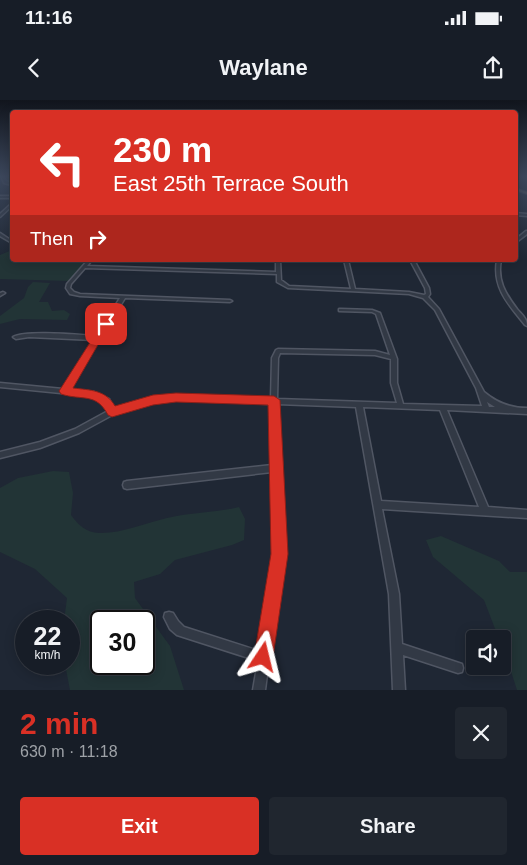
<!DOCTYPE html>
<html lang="en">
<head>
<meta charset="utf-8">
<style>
	:root { --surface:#171d27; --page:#20262f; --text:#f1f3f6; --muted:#9ea2a7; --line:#363b44; --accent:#d93025 }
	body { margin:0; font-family:Helvetica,sans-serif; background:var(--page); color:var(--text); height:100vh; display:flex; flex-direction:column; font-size:19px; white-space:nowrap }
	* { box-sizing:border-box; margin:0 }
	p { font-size:16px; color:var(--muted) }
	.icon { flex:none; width:28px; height:28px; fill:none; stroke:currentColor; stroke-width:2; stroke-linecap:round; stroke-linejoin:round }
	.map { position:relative; height:590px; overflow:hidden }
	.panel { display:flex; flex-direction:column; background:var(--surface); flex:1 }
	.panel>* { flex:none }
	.hud { position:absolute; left:10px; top:10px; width:508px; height:152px; border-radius:5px; box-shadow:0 2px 12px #0003,0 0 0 1px var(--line); background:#d93025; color:#fff; overflow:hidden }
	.buttons { position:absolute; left:466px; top:530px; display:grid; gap:10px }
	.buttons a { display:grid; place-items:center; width:45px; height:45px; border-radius:5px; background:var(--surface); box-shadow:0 2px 12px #0003,0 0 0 1px var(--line); font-size:25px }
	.speed { position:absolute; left:15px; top:510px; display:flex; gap:10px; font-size:25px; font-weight:700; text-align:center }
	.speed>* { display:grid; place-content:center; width:65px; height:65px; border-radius:50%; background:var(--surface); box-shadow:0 2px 12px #0003,0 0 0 1px var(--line); line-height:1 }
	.speed small { font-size:12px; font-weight:400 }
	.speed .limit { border:2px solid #111; border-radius:8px; background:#fff; color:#111 }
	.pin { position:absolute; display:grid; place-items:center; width:42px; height:42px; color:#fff; margin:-21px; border-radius:10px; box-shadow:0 2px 8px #0006 }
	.me { position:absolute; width:55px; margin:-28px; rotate:10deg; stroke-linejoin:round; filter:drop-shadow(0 0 4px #0008) }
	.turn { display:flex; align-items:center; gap:18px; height:105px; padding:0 20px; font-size:22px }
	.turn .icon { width:65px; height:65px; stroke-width:2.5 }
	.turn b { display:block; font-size:35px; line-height:42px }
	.then { display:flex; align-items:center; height:48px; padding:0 20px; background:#0003; gap:10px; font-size:19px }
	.round { display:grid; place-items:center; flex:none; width:52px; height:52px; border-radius:5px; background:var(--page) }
	.headline { display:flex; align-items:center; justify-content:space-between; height:85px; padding:0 20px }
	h1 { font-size:30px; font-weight:700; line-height:38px; color:var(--accent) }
	.action { display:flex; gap:10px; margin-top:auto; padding:10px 20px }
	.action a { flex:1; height:58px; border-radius:5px; background:var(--accent); color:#fff; font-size:20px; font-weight:700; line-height:58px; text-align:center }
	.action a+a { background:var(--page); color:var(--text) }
	.status { display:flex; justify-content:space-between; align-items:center; height:35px; padding:0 25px; background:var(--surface); direction:ltr }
	.status svg { height:14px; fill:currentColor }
	header { display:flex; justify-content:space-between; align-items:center; height:65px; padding:0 20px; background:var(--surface); font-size:22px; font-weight:700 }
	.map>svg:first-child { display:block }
	.green { fill:#223436; fill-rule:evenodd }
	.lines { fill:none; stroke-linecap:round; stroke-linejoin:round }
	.minor-casing { stroke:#505663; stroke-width:3 }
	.trunk-casing { stroke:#3d434f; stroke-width:2 }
	.minor { fill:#323945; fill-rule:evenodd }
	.trunk { fill:#5e5c5a; fill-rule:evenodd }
	.route { fill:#d93025; stroke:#8d1f18 }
</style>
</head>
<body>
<div class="status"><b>11:16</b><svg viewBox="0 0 49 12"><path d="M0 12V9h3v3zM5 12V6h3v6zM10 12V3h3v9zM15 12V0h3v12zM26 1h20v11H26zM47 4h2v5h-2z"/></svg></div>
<header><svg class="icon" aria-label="back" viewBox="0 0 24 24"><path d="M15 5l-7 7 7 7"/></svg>Waylane<svg class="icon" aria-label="share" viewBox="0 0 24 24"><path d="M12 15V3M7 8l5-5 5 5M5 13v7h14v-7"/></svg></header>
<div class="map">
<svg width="527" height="590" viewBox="0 0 527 590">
	<rect width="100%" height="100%" fill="#1f2734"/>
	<path class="green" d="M12,150V160H88L68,181L0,179V155Z
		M33,182L50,183L39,202H48L52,211L64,210L70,214L67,220L20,219L0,224V216L24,198L28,187Z
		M53,371L69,372L73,393L71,415C77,424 87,433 99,433C119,434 147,423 167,418C191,412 216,413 239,407L245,419L244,440L232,445L175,460L160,474L134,482L135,498L170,546L184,590H70L65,564H69V521H64L67,498L35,469L0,452V388L18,378ZM101,521H144V564H101Z
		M441,436L499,461L510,472H527V590H517L503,547L502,539H499L484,500L433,457L426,440Z"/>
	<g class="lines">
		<g class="minor-casing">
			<path id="minor" d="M1,76H3L6,81L12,83V85L4,83Z
				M0,96H12V98H0Z
				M11,104H12V106L0,117V114Z
				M515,113L527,114V116L515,115Z
				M526,131H527V134L515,143V140Z
				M0,133L12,141V143L0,136Z
				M88,160H92L87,166L276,172V160H280L281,180L289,186L351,189L344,160H348L355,189L409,192L424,195L426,194L425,188L410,160H414L429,188L430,194L428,197L439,209L484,292C497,303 510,308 527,308V314L447,310L488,407L527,410V418L382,409L399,494L402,544L462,564L463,568L462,572L458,573L403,555L405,590H393L389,494L356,307L277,304L283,454L265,590H253L258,561L177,535L170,529L164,517L165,513L169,512L173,513L178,521L184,527L259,551L275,454L272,372L127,389L124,388L123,385L124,382L127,381L272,365L271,304L176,300L153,302L114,314L79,333L40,348L0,358V352L40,342L75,329L108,311L105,303L91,296L0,287V283L63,289L94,240L29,237L16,239L13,237C26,230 79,235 96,236L120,198L80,196L70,194L66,188L67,184ZM85,168L277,174V182L288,188L409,194L423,198L435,210L476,288L482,306L403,304L397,283V259L380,213L372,210L341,209H339V211L372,212L376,214L390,255L375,251L278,249L276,250L272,258L271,299L176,296L153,298L114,309L109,299L94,292L69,289L125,198L230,202L232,201L230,200L80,194L74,192L70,188L71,184ZM280,253L375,255L391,259V283L397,303L277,299L278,258ZM487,302L495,307H489ZM363,307L440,310L479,407L381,401Z
				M497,160H501C497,180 505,193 517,209C521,214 527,218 527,226L525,225C509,205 492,188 497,160Z
				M3,192L5,193L0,196V193Z"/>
		</g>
		<g class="trunk-casing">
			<path id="trunk" d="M515,88L527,92V94L515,90Z"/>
		</g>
		<use href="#minor" class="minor"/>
		<use href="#trunk" class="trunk"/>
	</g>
	<linearGradient id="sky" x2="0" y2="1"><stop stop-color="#11151d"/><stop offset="0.48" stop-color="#3c475c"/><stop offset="1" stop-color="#3c475c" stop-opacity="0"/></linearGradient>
	<rect width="527" height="159" fill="url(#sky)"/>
	<path class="route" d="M103,222H109L110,224L73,288C90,290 106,290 115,306L153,295L176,293L274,296L280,300L288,454L273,557L270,564L263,567L256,564L254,557L271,454L268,305L176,302L153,305L112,317L108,315C96,292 82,301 61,294L59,291L61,288Z"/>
</svg>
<div class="buttons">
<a><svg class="icon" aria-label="sound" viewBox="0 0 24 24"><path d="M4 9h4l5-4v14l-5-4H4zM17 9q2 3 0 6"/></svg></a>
</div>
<div class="speed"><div>22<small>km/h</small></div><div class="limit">30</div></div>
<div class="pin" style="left:106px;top:224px;background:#d93025"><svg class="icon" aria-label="arrive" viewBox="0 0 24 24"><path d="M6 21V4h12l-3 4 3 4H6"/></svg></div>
<svg class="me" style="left:263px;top:557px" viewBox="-20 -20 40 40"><path d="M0-17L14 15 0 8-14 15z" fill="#d93025" stroke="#fff" stroke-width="4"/></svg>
<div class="hud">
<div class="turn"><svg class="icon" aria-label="left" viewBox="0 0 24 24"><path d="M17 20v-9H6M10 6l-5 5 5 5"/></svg><div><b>230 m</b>East 25th Terrace South</div></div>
<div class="then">Then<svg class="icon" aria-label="right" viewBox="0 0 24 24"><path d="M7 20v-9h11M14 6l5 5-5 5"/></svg></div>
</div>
</div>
<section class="panel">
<div class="headline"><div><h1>2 min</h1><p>630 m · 11:18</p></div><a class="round"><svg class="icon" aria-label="close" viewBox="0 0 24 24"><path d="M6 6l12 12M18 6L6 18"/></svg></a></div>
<div class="action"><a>Exit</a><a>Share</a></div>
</section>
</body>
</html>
